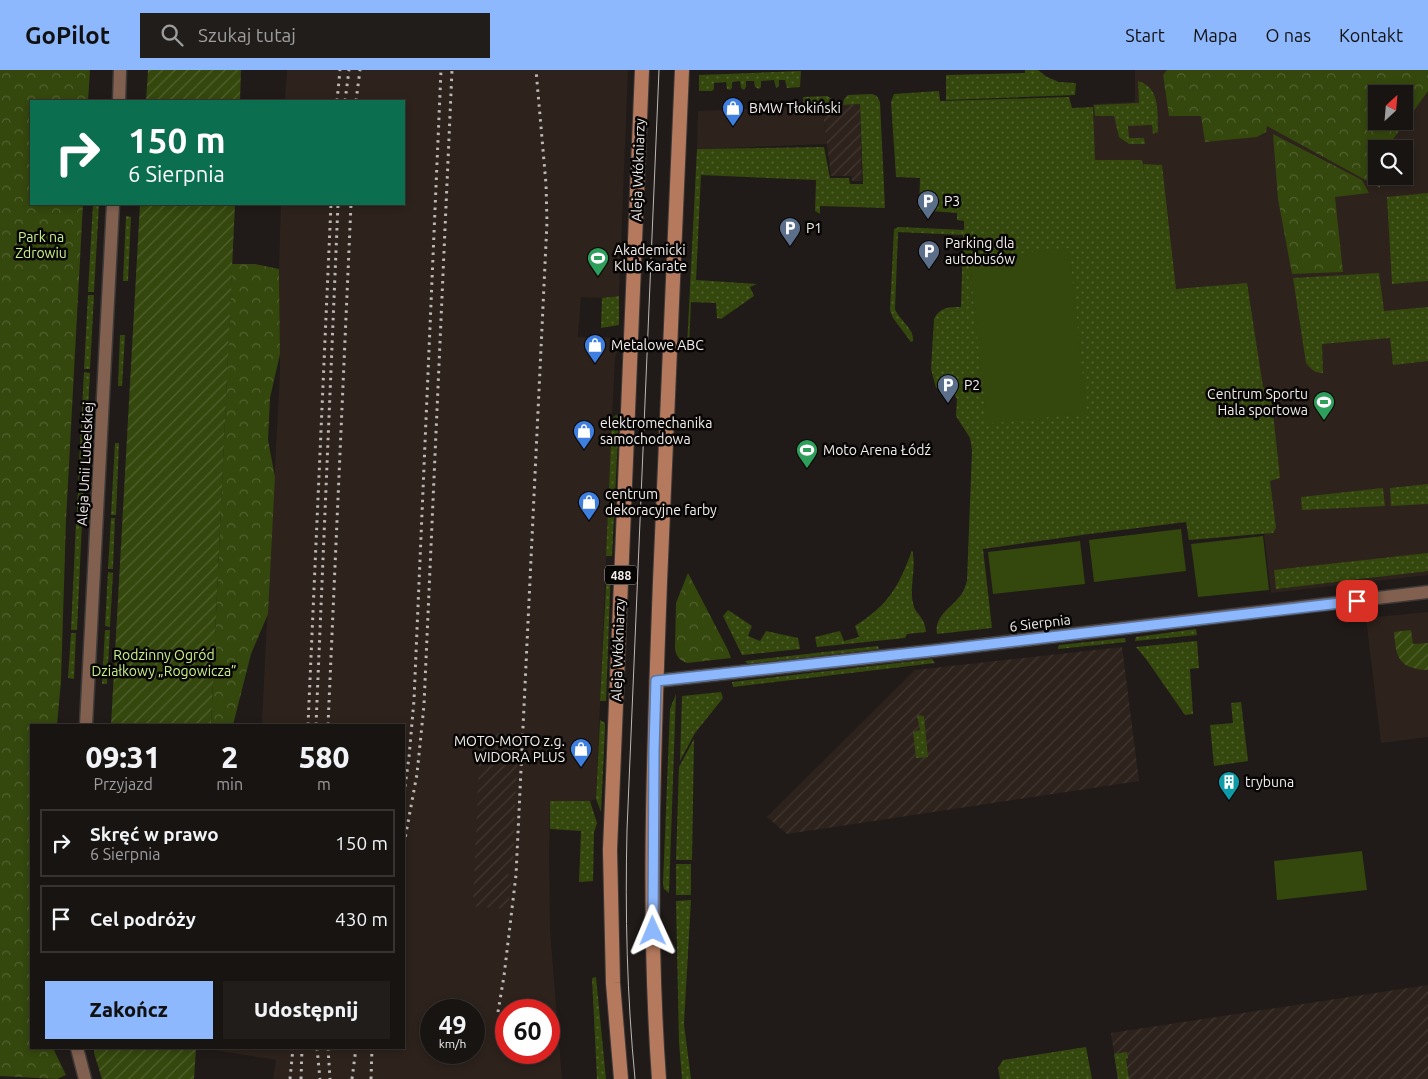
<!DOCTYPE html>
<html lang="pl">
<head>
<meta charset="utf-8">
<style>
	:root { --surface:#181412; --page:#211d1b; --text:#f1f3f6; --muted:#9f9e9f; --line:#363332; --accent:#8eb8fd }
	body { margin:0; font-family:Ubuntu,sans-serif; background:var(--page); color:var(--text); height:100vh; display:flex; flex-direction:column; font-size:19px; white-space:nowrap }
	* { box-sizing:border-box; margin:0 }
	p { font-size:16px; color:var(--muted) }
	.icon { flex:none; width:28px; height:28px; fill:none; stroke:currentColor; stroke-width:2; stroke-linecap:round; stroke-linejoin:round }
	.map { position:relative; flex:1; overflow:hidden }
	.side { position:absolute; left:30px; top:654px; width:375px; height:325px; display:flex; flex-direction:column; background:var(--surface); border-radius:0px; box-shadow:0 2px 8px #0003,0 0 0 1px var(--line) }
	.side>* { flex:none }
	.hud { position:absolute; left:30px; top:30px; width:375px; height:105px; border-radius:0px; box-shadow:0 2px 8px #0003,0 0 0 1px var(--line); background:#0b6e4f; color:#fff; overflow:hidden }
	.needle { width:32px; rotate:26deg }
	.tools { position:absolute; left:1368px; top:15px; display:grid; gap:10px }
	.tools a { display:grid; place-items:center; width:45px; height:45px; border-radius:0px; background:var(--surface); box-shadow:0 2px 8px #0003,0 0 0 1px var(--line); font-size:25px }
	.speed { position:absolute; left:420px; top:929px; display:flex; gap:10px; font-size:25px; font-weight:700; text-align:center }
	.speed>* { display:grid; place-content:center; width:65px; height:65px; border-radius:50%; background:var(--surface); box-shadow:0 2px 8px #0003,0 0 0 1px var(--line); line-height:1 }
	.speed small { font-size:12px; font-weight:400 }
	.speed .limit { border:8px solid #d22; background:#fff; color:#111 }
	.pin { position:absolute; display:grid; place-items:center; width:42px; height:42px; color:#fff; margin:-21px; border-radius:10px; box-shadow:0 2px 8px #0006 }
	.me { position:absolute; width:55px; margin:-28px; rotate:359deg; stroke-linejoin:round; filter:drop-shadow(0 0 4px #0008) }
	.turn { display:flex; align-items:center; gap:18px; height:105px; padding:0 15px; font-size:22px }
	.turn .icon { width:65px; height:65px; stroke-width:2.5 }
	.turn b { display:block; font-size:35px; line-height:42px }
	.eta { display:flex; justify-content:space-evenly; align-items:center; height:85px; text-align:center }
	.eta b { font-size:30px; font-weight:800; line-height:35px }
	.action { display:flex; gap:10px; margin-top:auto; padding:10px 15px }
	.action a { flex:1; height:58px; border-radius:0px; background:var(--accent); color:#111; font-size:20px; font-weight:800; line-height:58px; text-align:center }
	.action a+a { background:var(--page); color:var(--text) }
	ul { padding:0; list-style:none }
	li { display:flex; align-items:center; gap:15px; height:68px; margin:0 10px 8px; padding:0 5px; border:2px solid var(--line); border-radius:0px }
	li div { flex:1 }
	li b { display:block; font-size:19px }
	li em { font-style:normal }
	header { display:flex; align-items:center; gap:30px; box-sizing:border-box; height:70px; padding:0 25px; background:var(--accent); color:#111 }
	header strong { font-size:24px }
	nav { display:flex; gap:28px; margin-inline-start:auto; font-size:18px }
	.search { width:350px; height:45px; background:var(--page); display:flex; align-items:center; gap:12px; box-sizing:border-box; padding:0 18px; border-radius:0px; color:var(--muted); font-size:19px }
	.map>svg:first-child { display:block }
	.built { fill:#2d221c; fill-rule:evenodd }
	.industrial { fill:url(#industrial-furrows) }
	.grass { fill:url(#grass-dots) }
	.forest { fill:url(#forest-crowns); fill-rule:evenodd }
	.garden { fill:url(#garden-furrows) }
	.pitch { fill:#34470d }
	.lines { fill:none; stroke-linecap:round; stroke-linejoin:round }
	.secondary-casing { stroke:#3d3937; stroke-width:15 }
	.primary-casing { stroke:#3d3937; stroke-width:16 }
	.secondary { stroke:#816050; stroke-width:12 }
	.primary { stroke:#b57a5d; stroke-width:14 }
	.tram { stroke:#bdb8b6; stroke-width:1 }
	.rail { stroke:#bdb8b6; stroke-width:3; stroke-dasharray:2.5 5; stroke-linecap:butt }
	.route-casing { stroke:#5c78a4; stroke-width:12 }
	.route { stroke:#8eb8fd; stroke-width:9 }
	.labels { text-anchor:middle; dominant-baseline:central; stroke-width:5; stroke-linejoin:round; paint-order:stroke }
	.shield { fill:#080605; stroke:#aca8a7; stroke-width:1 }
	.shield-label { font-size:12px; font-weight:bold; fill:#f2eeec }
	.poi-label { font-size:14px; fill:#f2eeec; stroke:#080605; text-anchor:start }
	.street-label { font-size:14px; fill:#f2eeec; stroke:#080605 }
	.park-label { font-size:14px; fill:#caf28a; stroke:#080605 }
</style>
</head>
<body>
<header>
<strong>GoPilot</strong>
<div class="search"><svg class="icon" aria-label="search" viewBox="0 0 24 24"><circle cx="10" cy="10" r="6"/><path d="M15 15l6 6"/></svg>Szukaj tutaj</div>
<nav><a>Start</a><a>Mapa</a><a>O nas</a><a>Kontakt</a></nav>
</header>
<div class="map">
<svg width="1428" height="1009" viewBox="0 0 1428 1009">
	<defs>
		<pattern id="industrial-furrows" width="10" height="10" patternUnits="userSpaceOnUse" patternTransform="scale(1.25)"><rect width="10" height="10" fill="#2d221c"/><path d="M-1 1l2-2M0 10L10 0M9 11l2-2" fill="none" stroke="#423832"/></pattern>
		<pattern id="grass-dots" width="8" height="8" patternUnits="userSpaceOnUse" patternTransform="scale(1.25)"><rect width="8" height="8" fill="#34470d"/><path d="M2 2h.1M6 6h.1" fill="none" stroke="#526230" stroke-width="1.8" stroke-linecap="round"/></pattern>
		<pattern id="forest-crowns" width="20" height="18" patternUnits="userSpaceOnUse" patternTransform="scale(1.25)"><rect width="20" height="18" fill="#34470d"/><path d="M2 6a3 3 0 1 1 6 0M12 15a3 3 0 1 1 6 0" fill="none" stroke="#526230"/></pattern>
		<pattern id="garden-furrows" width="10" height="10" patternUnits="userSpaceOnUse" patternTransform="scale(1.25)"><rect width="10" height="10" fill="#34470d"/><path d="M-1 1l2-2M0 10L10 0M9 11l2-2" fill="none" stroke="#526230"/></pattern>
	</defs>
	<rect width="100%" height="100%" fill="#201b18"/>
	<path class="built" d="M287,0H628L619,226L602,228L581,227L578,267L621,268L615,288L612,348L596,729L590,731H550L549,787L550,860L562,1009H273L276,990L208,979V978H404V655H263L262,650L280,300L279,195L281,134H404V31H285ZM431,940H474V982H431ZM506,940H549V982H506Z
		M1135,0H1428V505L1271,523L1248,330L1094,90L1093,34L1135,32ZM1376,24H1404V51H1376ZM1376,79H1404V106H1376Z
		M822,36L827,74L697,79L698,41Z
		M1428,542V667L1381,673L1366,548Z"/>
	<path class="industrial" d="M860,34L862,111H852L851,106H831L822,36Z
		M1122,577L1139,711L787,764L767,747L915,600Z
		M493,663L518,664L513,797L509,799L508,804L512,807L508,839L473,836L480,671Z
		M1428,915V1009H1118L1111,963Z"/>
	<path class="grass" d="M1025,0H1038L1047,7L1059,12L1076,13L1075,25L946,30V5L1025,3Z
		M801,1L800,17L787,18L785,10H779V16L776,18L774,10L761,11V17L759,19L755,17L754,11H746V17L744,20L741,18L740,11L732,12V18L730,20L727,19L726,12L714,13V19L712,21H699V5Z
		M1138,11C1161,18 1157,42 1158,62L1153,64L1152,55L1128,56L1129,68H1144L1145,74H1129L1119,67L1114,46H1095L1094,35L1139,33Z
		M939,21L940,31L1069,27L1072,38L1093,37L1095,90H1142L1149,127L1143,94L1162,95L1176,219L1247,213L1263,317L1271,324L1280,408L1270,411L1276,458L1273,463L1189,470L1186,452L1089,464L983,479L992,558L937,564C934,546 951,538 960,526C964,522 965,516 967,511L972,380L970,368L956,346L957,329L946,311L936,318L931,299L934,249C940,237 949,237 961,237L963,165L898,162L895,239C899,250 915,259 913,271L911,272L893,248L890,240L894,159L899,157L964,160V151L957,150V143L919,140L920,108L896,107L891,32L894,24Z
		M872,24L877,26L880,32L885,138L820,136V144L815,141L816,110L701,105L696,210L757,214L750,217L754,226L721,249L717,248L716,233L691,232L689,277H687L697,79L824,77L830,108H849L850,114H863L860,34L843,35L844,29L848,25Z
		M827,26L832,29L833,35L804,37L803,27Z
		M1428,123V211L1392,214L1387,127Z
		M93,134H99L94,222H88Z
		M126,146L131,147L128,211H123Z
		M1379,203L1384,241L1428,237V291L1393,295L1390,268L1322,274L1323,303C1314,303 1311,299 1306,293L1293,208Z
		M88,225H94L90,299H84Z
		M619,226V255L601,258L602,228Z
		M120,265H125L122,316H118Z
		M84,302L90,303L85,393H79Z
		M616,345L619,346L612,486H606L612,348Z
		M115,373H119L116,445H111Z
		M79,396H85L82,444L77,443Z
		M1428,414V434L1391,436L1390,418Z
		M1383,418L1385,436L1302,440L1301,427Z
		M111,448H115L113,499H108Z
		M76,452H82L77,560H71Z
		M912,480C917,496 909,516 913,533C915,545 925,546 926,562L907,564L905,568L817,577L815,567L840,561L844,571L859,567L855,556C888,535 899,517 912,480Z
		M1428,483V501L1276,519L1274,500Z
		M607,497H611L606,631H600Z
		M108,502L113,503L110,557L105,556Z
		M728,540L752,556L748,566L760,571L766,561L798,568L800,579L742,585L723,546Z
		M1196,559L1197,565L1135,571L1136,567Z
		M105,560H110L107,614H102Z
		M71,563H76L74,609L68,608Z
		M1125,568L1126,572L1058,579L1059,575Z
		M1197,571L1199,598L1190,599L1193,644L1185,645L1146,589L1136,577Z
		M878,576L879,579L748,594L745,591Z
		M932,589L935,593L733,617L732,612Z
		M721,622L723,628L695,663L680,691L682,626Z
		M676,624L669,823L664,819L663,814L670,639Z
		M1241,632L1248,691L1214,696L1210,655L1233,653L1231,633Z
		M917,645L924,646L928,687L916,688L913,662L920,660Z
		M600,650L605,653V659L601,742L596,729Z
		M694,669L692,790H676L679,697Z
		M550,731H590L597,753L594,762L593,811L579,812L581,761L550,759Z
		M676,794H691V825H676Z
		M691,830L684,954L691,1009H682L679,972L676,831Z
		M596,907L606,1009H597L592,908Z
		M1086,977L1092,1009H1000L998,998L1003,990Z
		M1127,982L1128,988L1126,989L1129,1009H1118L1114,984Z"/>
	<path class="forest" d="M0,0H90L88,31H31V134H83L66,450L61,611L57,655H31V978H53L66,1005L57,1009L0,1006Z
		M1167,0H1428V21L1386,79H1376V106H1380V118L1267,56L1266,62L1257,67L1205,72L1201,46H1169L1163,5ZM1376,24H1404V51H1376Z
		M1273,64L1362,110L1369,123L1335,127L1343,202L1292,204L1278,129Z
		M232,194H255L279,199L280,284L270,328L268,370L275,407L268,544L251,584L233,655H211Z
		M688,503L728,580L731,588L687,593C680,591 676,586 675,579L676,533Z"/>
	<path class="garden" d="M148,0H241L240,31H146Z
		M140,134H235L211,655H111Z
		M1411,560L1413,574L1428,573V600C1399,599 1396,588 1394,562Z
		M95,978H196L194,1009H102L94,983Z"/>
	<path class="pitch" d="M1069,178L1087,343L987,354L969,189Z
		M1181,459L1186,501L1094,512L1089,470Z
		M1263,466L1269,520L1198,527L1191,474Z
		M1080,471L1085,514L993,524L988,482Z
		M1362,781L1367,820L1277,830L1274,791Z"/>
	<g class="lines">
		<g class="secondary-casing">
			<path id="secondary" d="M119,31L120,0
				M656,611L931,581L1428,522
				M86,655L113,134
				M77,978L85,1009"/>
		</g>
		<g class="primary-casing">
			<path id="primary" d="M621,1009L613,913L610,780L642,0
				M659,1009C647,844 654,677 660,512C667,341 675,171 682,0"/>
		</g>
		<use href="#secondary" class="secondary"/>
		<use href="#primary" class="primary"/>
		<path class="tram" d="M635,1009C627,926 625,843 627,760L659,0"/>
		<path class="rail" d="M337,31L340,0
			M345,31L349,0
			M356,31L360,0
			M308,655L331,134
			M316,655L338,134
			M328,655L351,134
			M404,724L409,687L414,630L441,0
			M404,774L417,704L424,635L452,0
			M498,942L504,906L516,805L547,152L546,114L536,0
			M317,978L320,1009
			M328,978L330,1009
			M290,1009L293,978
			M301,1009L302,978
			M352,1009L356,978
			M371,1009L372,978"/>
	</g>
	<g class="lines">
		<g class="route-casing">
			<path id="route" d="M653,861L654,680L656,611L931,581L1357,531"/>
		</g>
		<use href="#route" class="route"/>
	</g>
	<defs>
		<g id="shop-pin" transform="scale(1.125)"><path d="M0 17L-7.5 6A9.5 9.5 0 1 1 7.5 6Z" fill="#3f7fe0" stroke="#080605"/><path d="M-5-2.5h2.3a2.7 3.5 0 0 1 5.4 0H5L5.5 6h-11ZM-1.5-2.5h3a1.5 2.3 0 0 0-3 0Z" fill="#fff"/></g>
		<g id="parking-pin" transform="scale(1.125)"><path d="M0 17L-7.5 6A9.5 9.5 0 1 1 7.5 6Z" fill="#5c6f8a" stroke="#080605"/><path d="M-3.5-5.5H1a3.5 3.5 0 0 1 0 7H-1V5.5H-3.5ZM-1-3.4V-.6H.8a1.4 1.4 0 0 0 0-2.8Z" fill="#fff"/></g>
		<g id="stadium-pin" transform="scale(1.125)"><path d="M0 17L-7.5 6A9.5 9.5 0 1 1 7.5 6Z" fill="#2e9e5b" stroke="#080605"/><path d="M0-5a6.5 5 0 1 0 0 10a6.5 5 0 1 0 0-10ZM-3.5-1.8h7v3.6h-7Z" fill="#fff"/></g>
		<g id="building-pin" transform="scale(1.125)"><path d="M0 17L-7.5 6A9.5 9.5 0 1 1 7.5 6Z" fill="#0f9aa8" stroke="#080605"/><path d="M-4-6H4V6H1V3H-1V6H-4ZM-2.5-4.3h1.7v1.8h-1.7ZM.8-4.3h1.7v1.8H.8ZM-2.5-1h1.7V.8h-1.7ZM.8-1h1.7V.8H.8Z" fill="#fff"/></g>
	</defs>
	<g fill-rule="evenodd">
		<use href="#shop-pin" x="733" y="38"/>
		<use href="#parking-pin" x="928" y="131"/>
		<use href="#parking-pin" x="790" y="158"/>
		<use href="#parking-pin" x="929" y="181"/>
		<use href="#stadium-pin" x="598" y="188"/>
		<use href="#shop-pin" x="595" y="275"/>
		<use href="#parking-pin" x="948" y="315"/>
		<use href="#stadium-pin" x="1324" y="332"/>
		<use href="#shop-pin" x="584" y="361"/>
		<use href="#stadium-pin" x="807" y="380"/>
		<use href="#shop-pin" x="589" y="432"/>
		<use href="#shop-pin" x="581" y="679"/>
		<use href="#building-pin" x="1229" y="712"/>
	</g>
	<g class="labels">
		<rect class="shield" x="605" y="495.5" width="32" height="19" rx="4"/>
		<g class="shield-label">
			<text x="621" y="505">488</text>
		</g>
		<g class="poi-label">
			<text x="749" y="38">BMW Tłokiński</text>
			<text x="944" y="131">P3</text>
			<text x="806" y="158">P1</text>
			<text x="945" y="173">Parking dla<tspan x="945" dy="16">autobusów</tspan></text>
			<text x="614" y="180">Akademicki<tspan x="614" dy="16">Klub Karate</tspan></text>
			<text x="611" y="275">Metalowe ABC</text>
			<text x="964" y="315">P2</text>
			<text x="1308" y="324" text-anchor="end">Centrum Sportu<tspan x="1308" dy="16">Hala sportowa</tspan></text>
			<text x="600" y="353">elektromechanika<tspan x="600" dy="16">samochodowa</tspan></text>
			<text x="823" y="380">Moto Arena Łódź</text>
			<text x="605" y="424">centrum<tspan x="605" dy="16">dekoracyjne farby</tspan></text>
			<text x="565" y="671" text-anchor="end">MOTO-MOTO z.g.<tspan x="565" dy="16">WIDORA PLUS</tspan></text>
			<text x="1245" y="712">trybuna</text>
		</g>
		<g class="street-label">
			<text transform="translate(638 100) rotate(-88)">Aleja Włókniarzy</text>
			<text transform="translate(85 394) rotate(-87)">Aleja Unii Lubelskiej</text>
			<text transform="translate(1040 553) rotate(-7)">6 Sierpnia</text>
			<text transform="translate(618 580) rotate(-88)">Aleja Włókniarzy</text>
		</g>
		<g class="park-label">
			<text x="41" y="167">Park na<tspan x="41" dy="16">Zdrowiu</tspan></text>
			<text x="164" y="585">Rodzinny Ogród<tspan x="164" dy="16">Działkowy „Rogowicza”</tspan></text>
		</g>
	</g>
</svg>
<div class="tools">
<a><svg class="needle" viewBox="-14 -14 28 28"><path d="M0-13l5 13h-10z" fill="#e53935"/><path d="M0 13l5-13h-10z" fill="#9f9e9f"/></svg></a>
<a><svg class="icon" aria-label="search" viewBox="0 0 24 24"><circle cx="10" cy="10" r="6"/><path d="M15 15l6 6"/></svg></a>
</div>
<div class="speed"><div>49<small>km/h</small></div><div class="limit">60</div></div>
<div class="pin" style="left:1357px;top:531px;background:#d93025"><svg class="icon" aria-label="arrive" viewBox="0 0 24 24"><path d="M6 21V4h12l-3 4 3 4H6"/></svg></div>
<svg class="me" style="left:653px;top:861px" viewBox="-20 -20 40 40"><path d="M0-17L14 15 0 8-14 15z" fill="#8eb8fd" stroke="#fff" stroke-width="4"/></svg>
<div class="hud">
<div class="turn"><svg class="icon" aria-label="right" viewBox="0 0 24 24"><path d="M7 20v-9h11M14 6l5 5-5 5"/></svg><div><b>150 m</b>6 Sierpnia</div></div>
</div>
<section class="side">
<div class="eta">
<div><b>09:31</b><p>Przyjazd</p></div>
<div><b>2</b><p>min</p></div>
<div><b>580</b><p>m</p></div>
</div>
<ul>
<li><svg class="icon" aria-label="right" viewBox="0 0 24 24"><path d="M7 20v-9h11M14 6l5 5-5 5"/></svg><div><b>Skręć w prawo</b><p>6 Sierpnia</p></div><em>150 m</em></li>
<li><svg class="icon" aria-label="arrive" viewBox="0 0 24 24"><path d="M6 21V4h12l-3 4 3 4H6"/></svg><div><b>Cel podróży</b></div><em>430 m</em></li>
</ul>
<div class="action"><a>Zakończ</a><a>Udostępnij</a></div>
</section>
</div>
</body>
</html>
